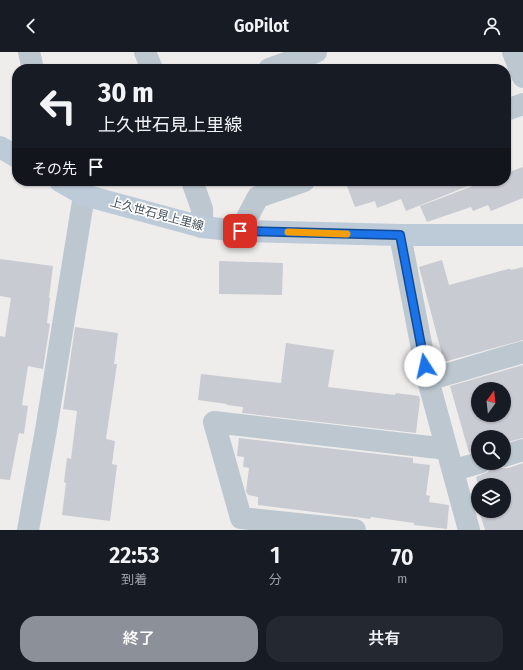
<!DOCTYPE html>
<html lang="ja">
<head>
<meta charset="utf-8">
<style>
	:root { --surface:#171b24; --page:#242831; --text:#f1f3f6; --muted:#9ea1a6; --accent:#8c9099 }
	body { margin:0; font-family:"Fira Sans Condensed","Noto Sans JP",sans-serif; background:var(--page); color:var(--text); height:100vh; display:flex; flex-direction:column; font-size:15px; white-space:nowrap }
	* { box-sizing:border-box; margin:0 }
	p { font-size:13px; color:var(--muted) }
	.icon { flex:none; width:22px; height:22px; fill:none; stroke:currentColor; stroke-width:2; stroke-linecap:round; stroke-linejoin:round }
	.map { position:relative; height:478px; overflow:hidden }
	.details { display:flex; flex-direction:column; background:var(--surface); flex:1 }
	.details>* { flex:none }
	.banner { position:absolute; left:12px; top:12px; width:499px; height:122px; border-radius:16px; box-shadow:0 1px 3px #0004; background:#171b24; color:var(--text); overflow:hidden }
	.needle { width:26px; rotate:15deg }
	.tools { position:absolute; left:471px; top:330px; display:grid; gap:8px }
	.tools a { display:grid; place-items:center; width:40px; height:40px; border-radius:50%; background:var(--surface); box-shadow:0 1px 3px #0004; font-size:20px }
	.pin { position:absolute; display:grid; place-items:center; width:34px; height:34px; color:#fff; margin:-17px; border-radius:8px; box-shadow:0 2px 6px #0006 }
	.me { position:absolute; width:44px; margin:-22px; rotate:350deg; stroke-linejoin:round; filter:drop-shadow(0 0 3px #0008) }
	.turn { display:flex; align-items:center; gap:14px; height:84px; padding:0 20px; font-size:18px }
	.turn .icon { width:52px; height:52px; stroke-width:2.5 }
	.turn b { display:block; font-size:28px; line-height:34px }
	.then { display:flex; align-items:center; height:38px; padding:0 20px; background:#0003; gap:8px; font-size:15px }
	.eta { display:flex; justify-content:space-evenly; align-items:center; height:68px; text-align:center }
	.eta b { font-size:24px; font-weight:600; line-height:28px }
	.action { display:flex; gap:8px; margin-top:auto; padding:8px 20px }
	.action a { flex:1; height:46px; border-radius:16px; background:var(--accent); color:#fff; font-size:16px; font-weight:600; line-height:46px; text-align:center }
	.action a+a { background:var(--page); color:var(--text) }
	header { display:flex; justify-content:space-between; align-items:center; height:52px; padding:0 20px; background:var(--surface); font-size:18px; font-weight:600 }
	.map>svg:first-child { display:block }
	.building { fill:#c9cbd2; fill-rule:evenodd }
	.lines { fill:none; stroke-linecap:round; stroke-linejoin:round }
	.minor { stroke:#bcc7d0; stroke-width:22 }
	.secondary { stroke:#bdcad7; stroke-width:22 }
	.route-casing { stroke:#114b97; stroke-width:10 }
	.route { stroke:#1a73e8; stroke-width:7 }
	.slow { stroke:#f59e0b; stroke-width:7 }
	.labels { text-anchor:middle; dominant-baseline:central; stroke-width:3.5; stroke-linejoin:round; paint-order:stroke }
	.street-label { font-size:12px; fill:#44505b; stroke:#fff }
</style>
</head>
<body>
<header><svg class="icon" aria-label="back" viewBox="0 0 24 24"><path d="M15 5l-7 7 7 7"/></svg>GoPilot<svg class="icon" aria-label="person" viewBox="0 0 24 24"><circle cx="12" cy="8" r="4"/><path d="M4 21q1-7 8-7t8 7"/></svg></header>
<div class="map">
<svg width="523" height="478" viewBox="0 0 523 478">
	<rect width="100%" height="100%" fill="#efecec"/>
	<path class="building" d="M523,115V146L491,159L488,153L473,159L471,155L427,170L420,154L486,129H506V121Z
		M345,129H477L478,130L406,159L401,147L377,156L375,149L355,155Z
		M0,207L53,214L49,246H50L47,271L50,272L43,317L28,314L22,353L28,354L24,382L19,381L10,428L0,427V284L5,285L11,246L0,244Z
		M442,208L449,233L508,217H511V218L523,215V288L444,310L419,215Z
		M219,209L283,211L282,243L219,242Z
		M75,275L118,281L114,312H117L106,387L115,389L112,412L117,413L110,469L62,463L66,431L64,430L67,406L71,407L77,359L63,357Z
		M286,291L334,298L328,335L395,343L396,341L419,344L420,348L416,381L242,361L243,355L227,353V352L198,348L201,322L281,331Z
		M523,313V386L504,391V385H478V399L469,401L450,334ZM478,337H504V363H478Z
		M239,386L413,406V411L430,413L426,443L430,444L429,450L449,453L447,477L414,473V471L371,465L370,467L258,453V445L248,443L246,439L249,416L243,415L244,405L237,404Z
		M491,411H494L502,416H508L523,411V478H485L479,459H504V433H478L476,425L488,420L491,414Z"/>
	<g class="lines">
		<path class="minor" d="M29,0L33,17
			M145,0L152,17
			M513,0L523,25
			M269,17L316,0
			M506,58L523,52
			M192,129L202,157V175
			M240,179L258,145L304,129
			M400,183L428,328L469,478
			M428,328L523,300
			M504,404L523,398
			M454,418L479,411
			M28,478L46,378L84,143
			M355,478L241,466L214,370L447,397"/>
		<path class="secondary" d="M0,95L17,105
			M60,129L84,143L202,175L240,179L400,183H523"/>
	</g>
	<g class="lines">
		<g class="route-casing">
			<path id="route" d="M240,179L400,183L425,314"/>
		</g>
		<use href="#route" class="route"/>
		<path class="slow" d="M288,180L347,182"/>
	</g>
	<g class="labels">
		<g class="street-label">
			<text transform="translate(157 162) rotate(15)">上久世石見上里線</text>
		</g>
	</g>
</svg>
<div class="tools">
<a><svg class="needle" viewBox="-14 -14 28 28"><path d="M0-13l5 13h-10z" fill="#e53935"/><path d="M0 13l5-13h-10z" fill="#9ea1a6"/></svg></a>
<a><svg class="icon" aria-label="search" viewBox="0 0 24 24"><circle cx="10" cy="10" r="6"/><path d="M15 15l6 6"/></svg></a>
<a><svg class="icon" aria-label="layers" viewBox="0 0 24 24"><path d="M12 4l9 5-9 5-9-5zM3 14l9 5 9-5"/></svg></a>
</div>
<div class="pin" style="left:240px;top:179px;background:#d93025"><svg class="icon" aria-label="arrive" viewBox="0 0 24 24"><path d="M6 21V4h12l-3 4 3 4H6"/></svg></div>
<svg class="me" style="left:425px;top:314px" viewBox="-20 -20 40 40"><circle r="19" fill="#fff"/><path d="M0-13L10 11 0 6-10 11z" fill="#1a73e8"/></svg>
<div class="banner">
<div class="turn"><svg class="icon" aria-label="left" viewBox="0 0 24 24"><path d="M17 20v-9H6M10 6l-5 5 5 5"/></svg><div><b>30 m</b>上久世石見上里線</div></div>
<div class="then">その先<svg class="icon" aria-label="arrive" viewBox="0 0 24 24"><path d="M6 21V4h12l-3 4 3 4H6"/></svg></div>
</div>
</div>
<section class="details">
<div class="eta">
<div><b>22:53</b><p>到着</p></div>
<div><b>1</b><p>分</p></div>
<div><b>70</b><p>m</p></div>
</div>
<div class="action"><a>終了</a><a>共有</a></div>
</section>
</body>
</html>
